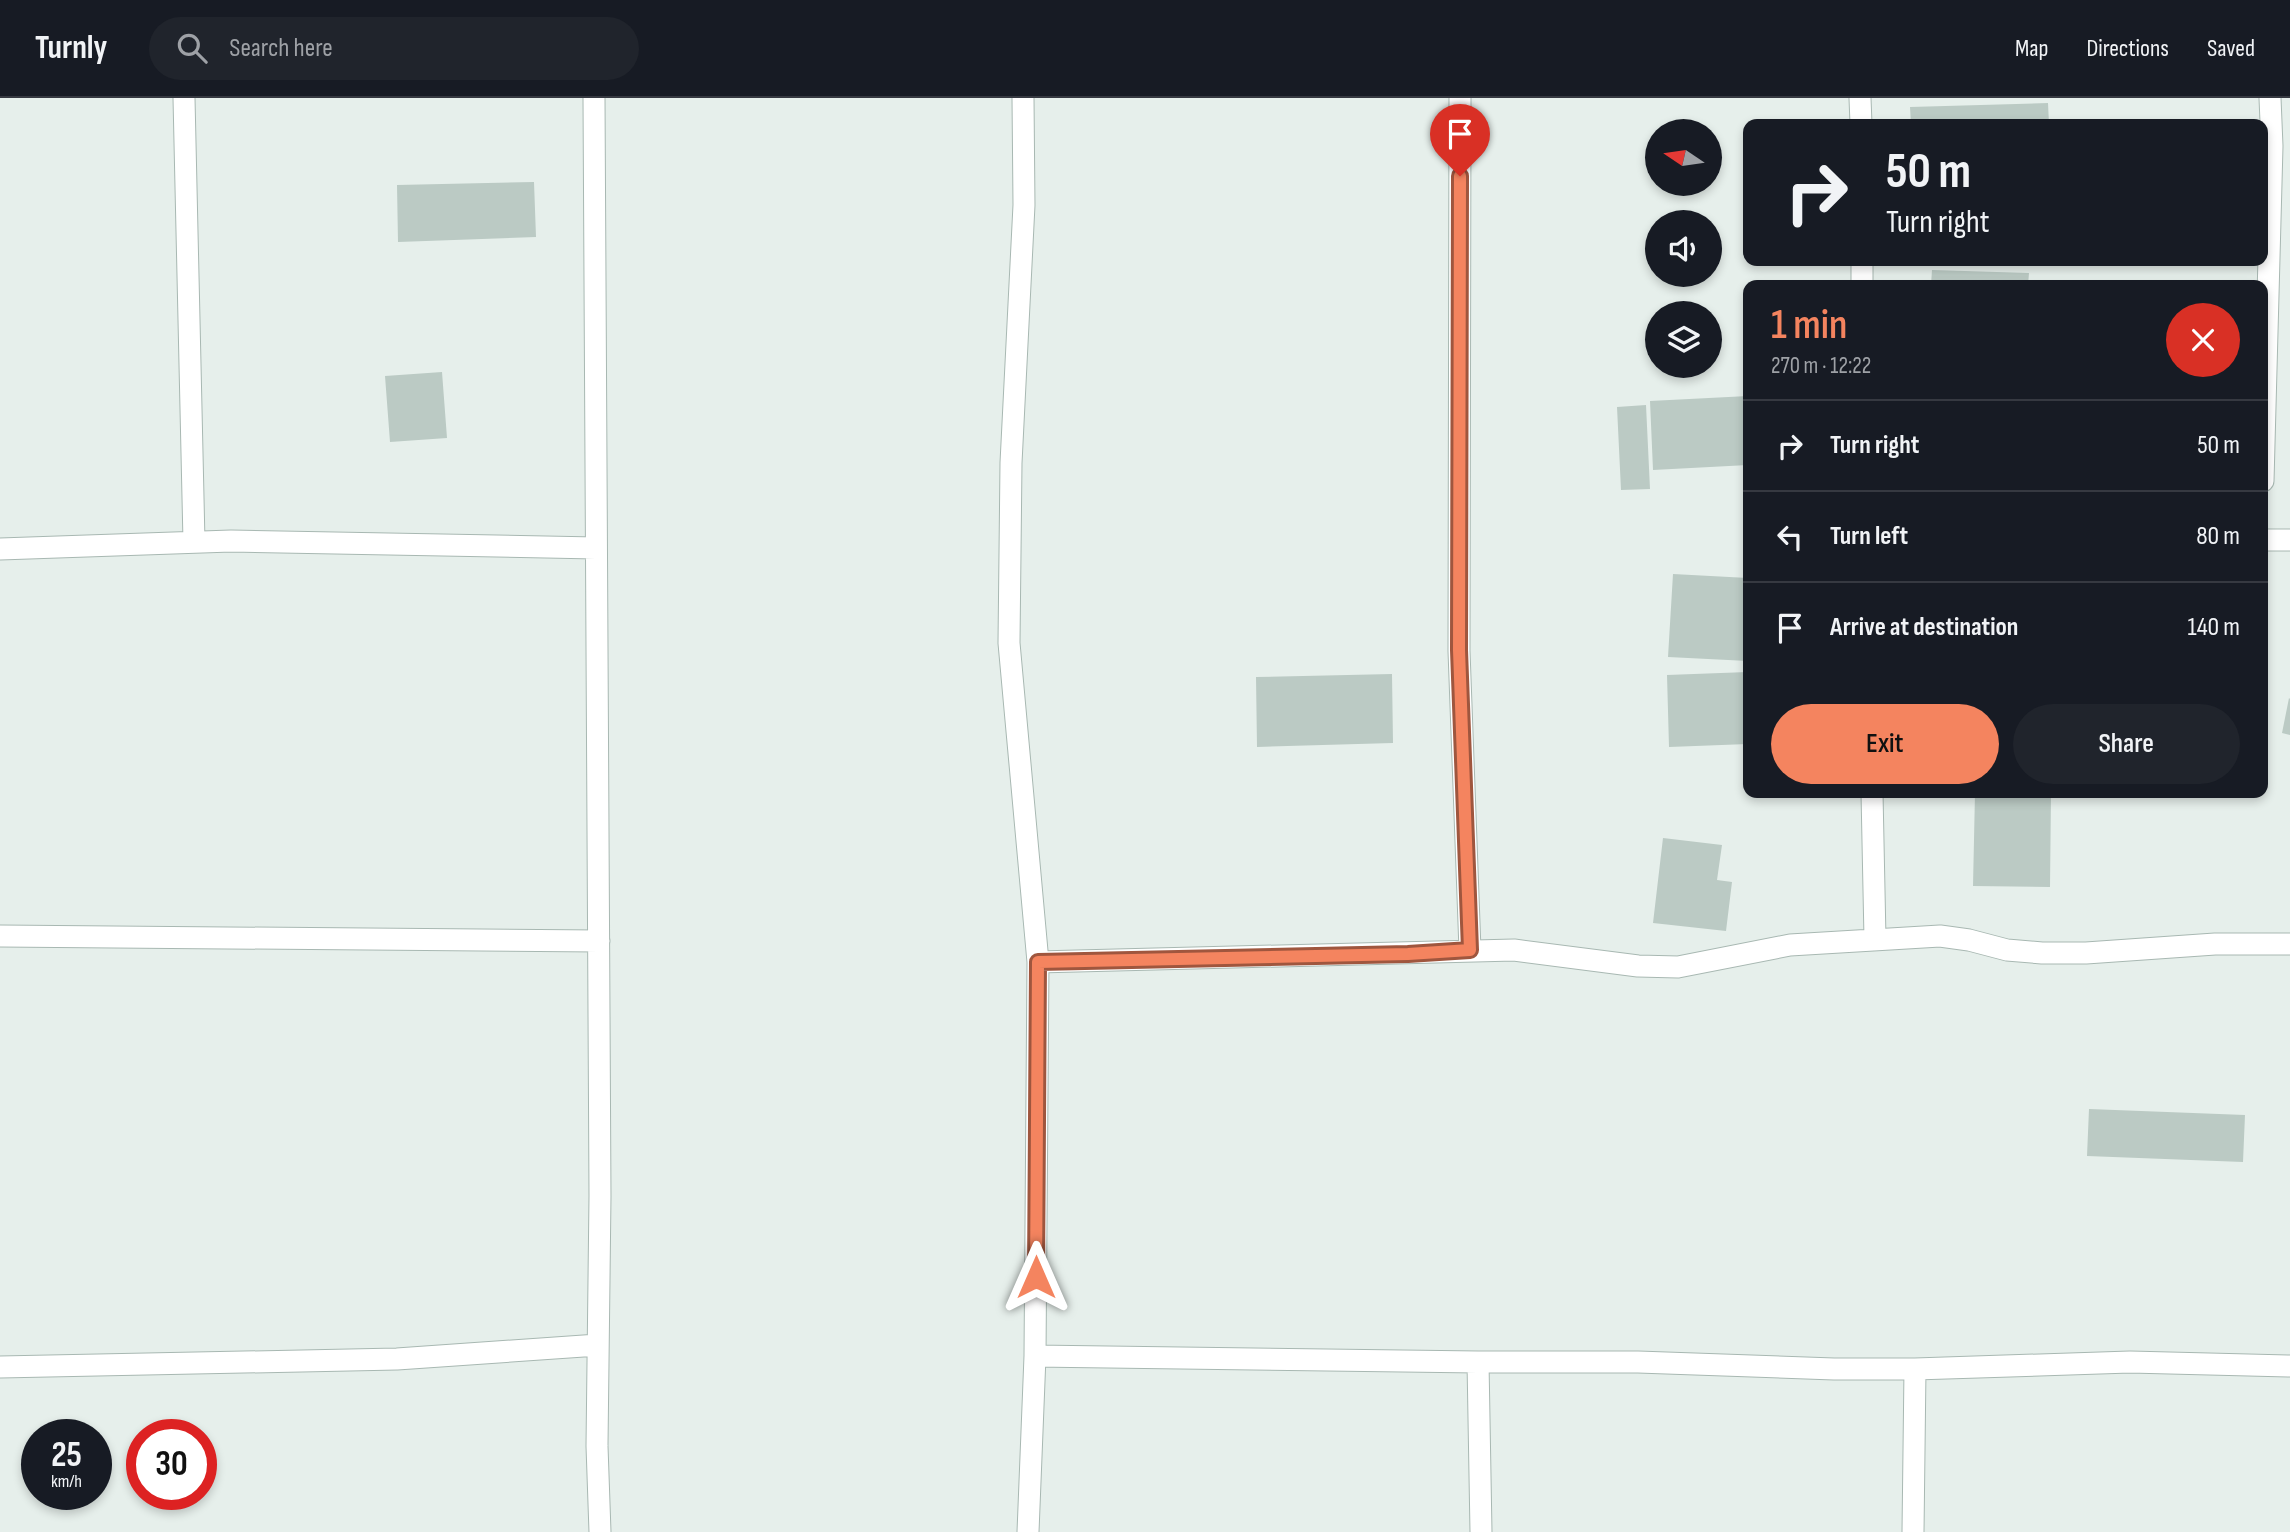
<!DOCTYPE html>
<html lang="en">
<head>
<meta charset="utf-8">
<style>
	:root { --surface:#171b24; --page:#20242c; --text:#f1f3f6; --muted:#9ea1a6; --line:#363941; --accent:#f4845f }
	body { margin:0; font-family:"Sofia Sans Condensed",sans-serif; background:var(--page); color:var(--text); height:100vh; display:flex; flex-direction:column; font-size:26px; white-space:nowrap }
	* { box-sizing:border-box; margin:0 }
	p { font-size:23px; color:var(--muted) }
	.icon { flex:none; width:38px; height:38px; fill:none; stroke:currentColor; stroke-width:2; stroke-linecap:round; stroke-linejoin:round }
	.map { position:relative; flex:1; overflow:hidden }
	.details { position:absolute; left:1743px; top:182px; width:525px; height:518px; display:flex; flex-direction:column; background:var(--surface); border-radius:14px; box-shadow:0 4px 10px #0003 }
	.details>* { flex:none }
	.hud { position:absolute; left:1743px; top:21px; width:525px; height:147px; border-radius:14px; box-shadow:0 4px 10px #0003; background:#171b24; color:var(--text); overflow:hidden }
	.needle { width:46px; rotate:283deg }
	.buttons { position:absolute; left:1645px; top:21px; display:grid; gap:14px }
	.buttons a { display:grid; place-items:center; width:77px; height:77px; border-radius:50%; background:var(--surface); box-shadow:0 4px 10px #0003; font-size:35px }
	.speed { position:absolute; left:21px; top:1321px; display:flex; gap:14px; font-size:35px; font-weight:700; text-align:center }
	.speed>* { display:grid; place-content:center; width:91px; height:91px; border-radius:50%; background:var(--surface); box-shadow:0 4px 10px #0003; line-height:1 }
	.speed small { font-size:18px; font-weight:400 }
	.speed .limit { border:10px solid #d22; background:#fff; color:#111 }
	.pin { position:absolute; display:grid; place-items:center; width:60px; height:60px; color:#fff; margin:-72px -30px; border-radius:50% 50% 50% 0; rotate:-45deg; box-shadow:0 0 7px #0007 }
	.pin .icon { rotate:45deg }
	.me { position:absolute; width:77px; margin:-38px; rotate:0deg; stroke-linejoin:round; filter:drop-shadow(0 0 5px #0008) }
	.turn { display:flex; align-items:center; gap:24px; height:147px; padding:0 28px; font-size:32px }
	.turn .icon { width:91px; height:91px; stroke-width:2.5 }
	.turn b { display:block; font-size:49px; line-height:60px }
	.round { display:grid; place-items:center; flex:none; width:74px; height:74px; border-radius:37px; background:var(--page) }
	.overview { display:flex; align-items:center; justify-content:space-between; height:119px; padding:0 28px }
	h1 { font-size:42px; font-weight:600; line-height:52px; color:var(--accent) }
	.action { display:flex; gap:14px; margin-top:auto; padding:14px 28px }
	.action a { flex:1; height:80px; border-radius:42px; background:var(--accent); color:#111; font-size:28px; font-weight:600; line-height:80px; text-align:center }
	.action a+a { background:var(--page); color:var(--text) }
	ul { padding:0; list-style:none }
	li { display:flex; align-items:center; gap:21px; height:91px; padding:0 28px; border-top:2px solid var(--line) }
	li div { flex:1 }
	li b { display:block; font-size:26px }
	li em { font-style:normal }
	header { display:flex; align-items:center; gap:42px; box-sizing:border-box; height:98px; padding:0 35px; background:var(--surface); border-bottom:2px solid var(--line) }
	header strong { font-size:33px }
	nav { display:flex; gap:38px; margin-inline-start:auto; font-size:24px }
	.search { width:490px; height:63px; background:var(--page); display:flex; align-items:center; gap:18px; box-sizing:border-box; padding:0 24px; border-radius:38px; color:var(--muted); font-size:26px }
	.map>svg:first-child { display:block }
	.building { fill:#bbcac4 }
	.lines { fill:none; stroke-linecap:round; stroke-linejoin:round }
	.minor-casing { stroke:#a8b8b2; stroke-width:23 }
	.minor { stroke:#fff; stroke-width:21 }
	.route-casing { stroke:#9f563e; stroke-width:18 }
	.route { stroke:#f4845f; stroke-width:12 }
</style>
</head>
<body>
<header>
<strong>Turnly</strong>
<div class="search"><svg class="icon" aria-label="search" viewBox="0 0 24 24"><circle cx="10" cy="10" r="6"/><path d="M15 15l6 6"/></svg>Search here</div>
<nav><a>Map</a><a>Directions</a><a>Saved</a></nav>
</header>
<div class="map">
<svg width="2290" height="1434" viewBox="0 0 2290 1434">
	<rect width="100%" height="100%" fill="#e6efeb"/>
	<path class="building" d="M2048,5L2049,26H1911L1910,9Z
		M534,84L536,139L398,144L397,87Z
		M1932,172L2029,175L2028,187H1931Z
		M442,274L447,340L390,344L385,278Z
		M1748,298V367L1653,372L1650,303Z
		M1646,307L1650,391L1621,392L1617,309Z
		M1673,476L1748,480V563L1668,559Z
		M1748,574V646L1669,649L1667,577Z
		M1392,576L1393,645L1257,649L1256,579Z
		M2289,600L2290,601V637L2282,635Z
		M1975,695H2051L2050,789L1973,788Z
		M1663,740L1722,747L1717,782L1732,784L1726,833L1653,825Z
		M2089,1011L2245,1017L2243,1064L2087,1058Z"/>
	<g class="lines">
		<g class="minor-casing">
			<path id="minor" d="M184,0L194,444
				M594,0L600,1098L597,1348L600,1434
				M1023,0L1024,107L1011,365L1009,545L1038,864L1035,1258L1028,1434
				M1460,0L1459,553L1470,852
				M1860,0L1861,26
				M1862,163V187
				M2263,383L2272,48L2270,0
				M2263,442H2290
				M0,451L231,443L596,450
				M1872,695L1875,841
				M0,838L599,843
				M1038,864L1514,852L1638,868L1678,869L1790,847L1940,838L1969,842L2007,852L2042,855H2086L2215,846H2290
				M1035,1258L1478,1264H1638L1834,1271H1915L2130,1264L2290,1268
				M1478,1264L1481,1434
				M0,1269L397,1261L598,1247
				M1913,1434L1915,1271"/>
		</g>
		<use href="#minor" class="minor"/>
	</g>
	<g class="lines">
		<g class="route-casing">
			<path id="route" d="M1036,1179L1038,864L1408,856L1470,852L1459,552L1460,78"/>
		</g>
		<use href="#route" class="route"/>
	</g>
</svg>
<div class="buttons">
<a><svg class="needle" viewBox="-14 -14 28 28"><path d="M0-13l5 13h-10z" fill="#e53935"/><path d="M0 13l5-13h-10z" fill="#9ea1a6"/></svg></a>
<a><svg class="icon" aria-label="sound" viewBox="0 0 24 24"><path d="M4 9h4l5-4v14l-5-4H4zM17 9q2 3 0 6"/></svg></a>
<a><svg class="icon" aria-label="layers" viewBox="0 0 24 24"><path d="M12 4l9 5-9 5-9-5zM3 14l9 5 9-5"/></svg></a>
</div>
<div class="speed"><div>25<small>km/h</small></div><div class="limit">30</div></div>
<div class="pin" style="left:1460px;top:78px;background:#d93025"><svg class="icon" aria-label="arrive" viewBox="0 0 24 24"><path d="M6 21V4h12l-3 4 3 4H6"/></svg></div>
<svg class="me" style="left:1036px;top:1179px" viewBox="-20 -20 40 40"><path d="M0-17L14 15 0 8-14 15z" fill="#f4845f" stroke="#fff" stroke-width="4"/></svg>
<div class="hud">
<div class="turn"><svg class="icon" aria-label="right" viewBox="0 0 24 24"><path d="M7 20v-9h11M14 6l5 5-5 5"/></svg><div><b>50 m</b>Turn right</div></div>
</div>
<section class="details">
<div class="overview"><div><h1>1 min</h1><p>270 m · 12:22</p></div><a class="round" style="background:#d93025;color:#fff"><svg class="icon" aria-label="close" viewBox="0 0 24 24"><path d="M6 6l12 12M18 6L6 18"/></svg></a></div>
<ul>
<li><svg class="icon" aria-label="right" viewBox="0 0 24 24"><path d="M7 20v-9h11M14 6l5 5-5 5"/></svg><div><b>Turn right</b></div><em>50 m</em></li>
<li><svg class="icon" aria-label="left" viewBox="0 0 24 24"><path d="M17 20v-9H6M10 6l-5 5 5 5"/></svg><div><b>Turn left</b></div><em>80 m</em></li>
<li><svg class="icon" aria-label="arrive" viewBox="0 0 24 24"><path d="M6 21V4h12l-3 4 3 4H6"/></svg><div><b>Arrive at destination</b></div><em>140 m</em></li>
</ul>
<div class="action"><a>Exit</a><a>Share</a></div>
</section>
</div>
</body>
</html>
